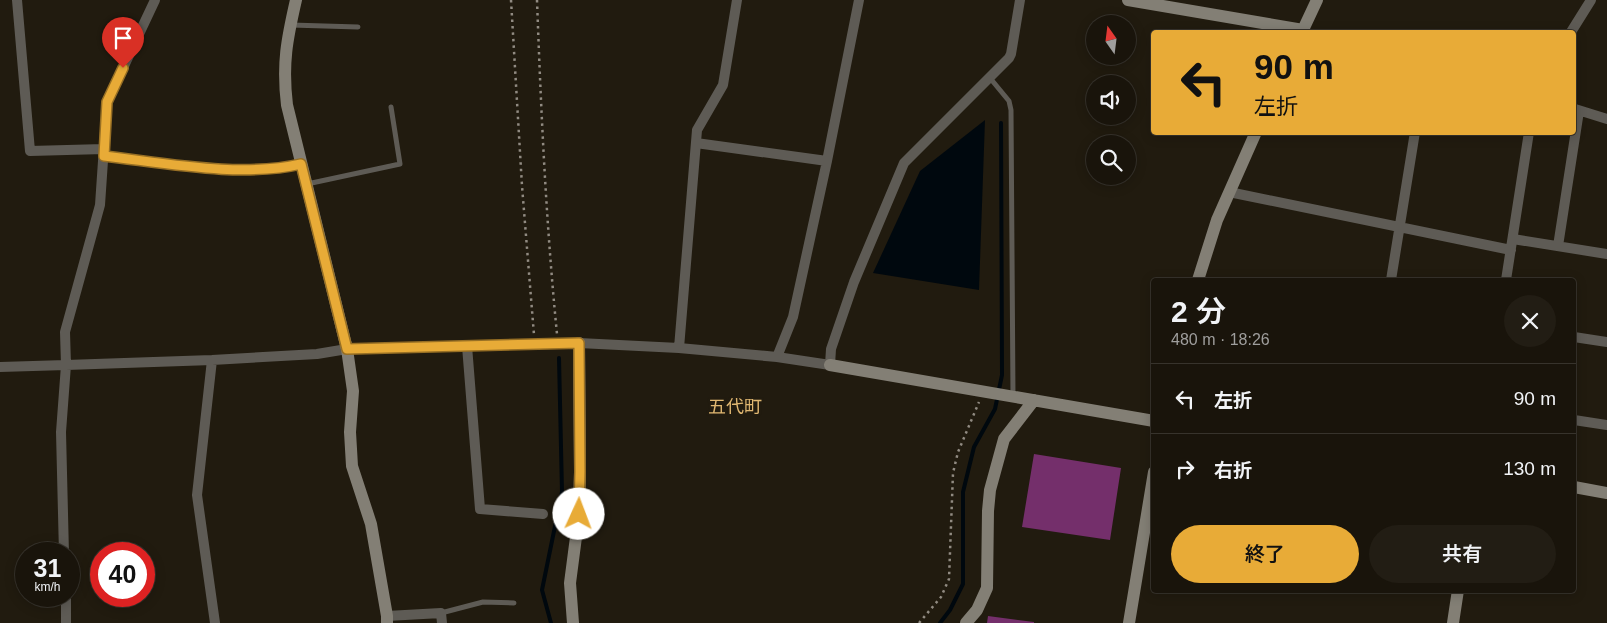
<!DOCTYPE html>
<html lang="ja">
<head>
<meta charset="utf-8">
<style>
	:root { --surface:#19140b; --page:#221d14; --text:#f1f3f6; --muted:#9f9e9d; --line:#37332c; --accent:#e8ab37 }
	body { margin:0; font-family:Arial,"Noto Sans JP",sans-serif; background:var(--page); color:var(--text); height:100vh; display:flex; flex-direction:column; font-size:19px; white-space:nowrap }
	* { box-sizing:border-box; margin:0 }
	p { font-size:16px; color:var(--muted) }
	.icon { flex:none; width:28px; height:28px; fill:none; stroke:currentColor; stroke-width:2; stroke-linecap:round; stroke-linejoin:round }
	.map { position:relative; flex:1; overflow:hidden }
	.panel { position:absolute; left:1151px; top:278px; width:425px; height:315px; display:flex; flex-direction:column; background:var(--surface); border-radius:5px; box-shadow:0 2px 12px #0003,0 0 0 1px var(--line) }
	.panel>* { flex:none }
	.guide { position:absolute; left:1151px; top:30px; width:425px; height:105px; border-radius:5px; box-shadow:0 2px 12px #0003,0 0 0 1px var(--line); background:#e8ab37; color:#111; overflow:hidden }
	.needle { width:32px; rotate:346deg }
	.fabs { position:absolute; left:1086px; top:15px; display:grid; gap:10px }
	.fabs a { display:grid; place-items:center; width:50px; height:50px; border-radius:50%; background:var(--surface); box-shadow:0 2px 12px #0003,0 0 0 1px var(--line); font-size:25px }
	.speed { position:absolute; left:15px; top:542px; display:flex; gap:10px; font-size:25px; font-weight:700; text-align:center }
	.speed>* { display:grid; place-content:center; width:65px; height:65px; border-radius:50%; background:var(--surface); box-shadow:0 2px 12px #0003,0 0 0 1px var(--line); line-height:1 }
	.speed small { font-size:12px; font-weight:400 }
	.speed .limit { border:8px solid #d22; background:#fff; color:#111 }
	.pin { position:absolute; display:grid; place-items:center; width:42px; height:42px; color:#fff; margin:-51px -21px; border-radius:50% 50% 50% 0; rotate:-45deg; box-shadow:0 0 5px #0007 }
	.pin .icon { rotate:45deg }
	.me { position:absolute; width:55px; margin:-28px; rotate:2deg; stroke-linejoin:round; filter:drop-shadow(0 0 4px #0008) }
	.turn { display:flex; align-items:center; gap:18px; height:105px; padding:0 20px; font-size:22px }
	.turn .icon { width:65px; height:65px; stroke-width:2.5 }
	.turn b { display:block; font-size:35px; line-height:42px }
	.round { display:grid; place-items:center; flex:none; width:52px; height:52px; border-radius:26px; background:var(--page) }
	.head { display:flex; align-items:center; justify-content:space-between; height:85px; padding:0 20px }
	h1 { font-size:30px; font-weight:600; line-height:38px }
	.action { display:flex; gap:10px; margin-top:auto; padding:10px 20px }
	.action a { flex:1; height:58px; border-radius:30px; background:var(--accent); color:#111; font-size:20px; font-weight:600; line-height:58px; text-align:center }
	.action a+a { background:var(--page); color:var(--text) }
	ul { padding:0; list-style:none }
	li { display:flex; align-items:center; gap:15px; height:70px; padding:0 20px; border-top:1px solid var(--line) }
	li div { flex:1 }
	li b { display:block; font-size:19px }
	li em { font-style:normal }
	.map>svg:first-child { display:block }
	.water { fill:#00080e }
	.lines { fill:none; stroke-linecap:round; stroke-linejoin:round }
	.stream { stroke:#00080e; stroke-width:4 }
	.building { fill:#742f6b }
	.path { stroke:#918b82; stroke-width:2.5; stroke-dasharray:2.5 4; stroke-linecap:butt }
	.lane { stroke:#5e5b55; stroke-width:5 }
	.street { stroke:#5e5b55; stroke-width:10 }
	.secondary { stroke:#837f75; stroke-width:12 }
	.route-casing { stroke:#976f24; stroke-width:12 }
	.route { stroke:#e8ab37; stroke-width:9 }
	.labels { text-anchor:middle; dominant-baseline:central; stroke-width:5; stroke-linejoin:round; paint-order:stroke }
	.quarter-label { font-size:18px; fill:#e0b771; stroke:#211b0f }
</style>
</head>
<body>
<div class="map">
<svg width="1607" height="623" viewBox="0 0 1607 623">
	<rect width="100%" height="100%" fill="#211b0f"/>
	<path class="water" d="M985,120L979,290L873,273L920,171Z"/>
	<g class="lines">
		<path class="stream" d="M551,623L542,590L562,492L559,358
			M940,623L950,610L963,584V492L974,447L995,409L1002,375L1001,123"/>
	</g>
	<path class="building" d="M1034,454L1121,468L1110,540L1022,527Z
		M988,616L1034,622V623H987Z"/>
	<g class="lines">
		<path class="path" d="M511,0L522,186L534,335
			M537,0C541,111 546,223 557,334
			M919,623L941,597L949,579L953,473L958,452L979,402"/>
		<path class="lane" d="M291,25L358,27
			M990,78L1009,101L1011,110L1013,396
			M307,184L400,164L391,107
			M441,613L483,602L514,603"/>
		<path class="street" d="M17,0L30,151L104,149
			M1571,32L1591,0
			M1575,109L1607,119
			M696,143L827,161
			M104,156C165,163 240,178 301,164
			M1229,192L1511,250
			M1513,239L1607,254
			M1558,246L1579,111
			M1391,280L1415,132
			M1506,280L1529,132
			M1574,337L1607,342
			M467,346L480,509L543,514
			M679,348L697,130L723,85L737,0
			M777,357L793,317L827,161L859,0
			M212,360L197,495L215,623
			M0,367L66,365L65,332L100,205L107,102L155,0
			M1574,420L1607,425
			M64,554L61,432L66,365L212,360L317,354L347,349L579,343L679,348L777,357L830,365L831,349L854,282L904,163L1009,58L1011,54L1020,0
			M387,616L441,613L442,623
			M66,623V596"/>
		<path class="secondary" d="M296,0C287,39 282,64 287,105L347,349L353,391L350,432L352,466L371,524L387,616V623
			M1128,0L1303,30
			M1302,32L1317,0
			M1198,280L1217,220L1256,132
			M830,365L1154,421
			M1574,487L1607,493
			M573,623L570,583L579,514L580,472L579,343
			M966,623L977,610L987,588L988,511L990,490L1004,439L1034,400
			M1129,623L1154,472
			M1453,623L1458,590"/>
	</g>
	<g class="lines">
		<g class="route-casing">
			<path id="route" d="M123,68L107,102L104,156C165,163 241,178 301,164L347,349L579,343L580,472L579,514"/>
		</g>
		<use href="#route" class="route"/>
	</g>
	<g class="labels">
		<g class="quarter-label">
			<text x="735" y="407">五代町</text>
		</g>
	</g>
</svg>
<div class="fabs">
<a><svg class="needle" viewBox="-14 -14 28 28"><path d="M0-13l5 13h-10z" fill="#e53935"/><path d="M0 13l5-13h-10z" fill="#9f9e9d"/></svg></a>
<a><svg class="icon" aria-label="sound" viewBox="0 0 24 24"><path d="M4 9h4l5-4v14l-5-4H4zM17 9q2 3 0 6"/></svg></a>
<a><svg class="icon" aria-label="search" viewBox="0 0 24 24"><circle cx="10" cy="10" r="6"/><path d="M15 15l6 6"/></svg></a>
</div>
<div class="speed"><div>31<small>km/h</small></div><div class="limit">40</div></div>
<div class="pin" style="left:123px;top:68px;background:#d93025"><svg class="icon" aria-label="arrive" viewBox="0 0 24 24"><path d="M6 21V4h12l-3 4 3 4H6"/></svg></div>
<svg class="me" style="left:579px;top:514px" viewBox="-20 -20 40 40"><circle r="19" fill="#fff"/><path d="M0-13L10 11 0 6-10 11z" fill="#e8ab37"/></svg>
<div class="guide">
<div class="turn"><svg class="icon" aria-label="left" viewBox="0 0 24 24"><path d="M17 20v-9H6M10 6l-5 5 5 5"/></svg><div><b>90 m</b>左折</div></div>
</div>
<section class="panel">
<div class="head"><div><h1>2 分</h1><p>480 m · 18:26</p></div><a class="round"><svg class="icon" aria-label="close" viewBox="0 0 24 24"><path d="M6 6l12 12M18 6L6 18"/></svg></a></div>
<ul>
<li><svg class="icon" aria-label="left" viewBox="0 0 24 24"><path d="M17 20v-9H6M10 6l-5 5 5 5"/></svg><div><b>左折</b></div><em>90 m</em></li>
<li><svg class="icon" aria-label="right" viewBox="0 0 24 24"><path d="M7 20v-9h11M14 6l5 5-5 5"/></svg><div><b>右折</b></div><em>130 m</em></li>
</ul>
<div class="action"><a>終了</a><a>共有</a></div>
</section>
</div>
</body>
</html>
